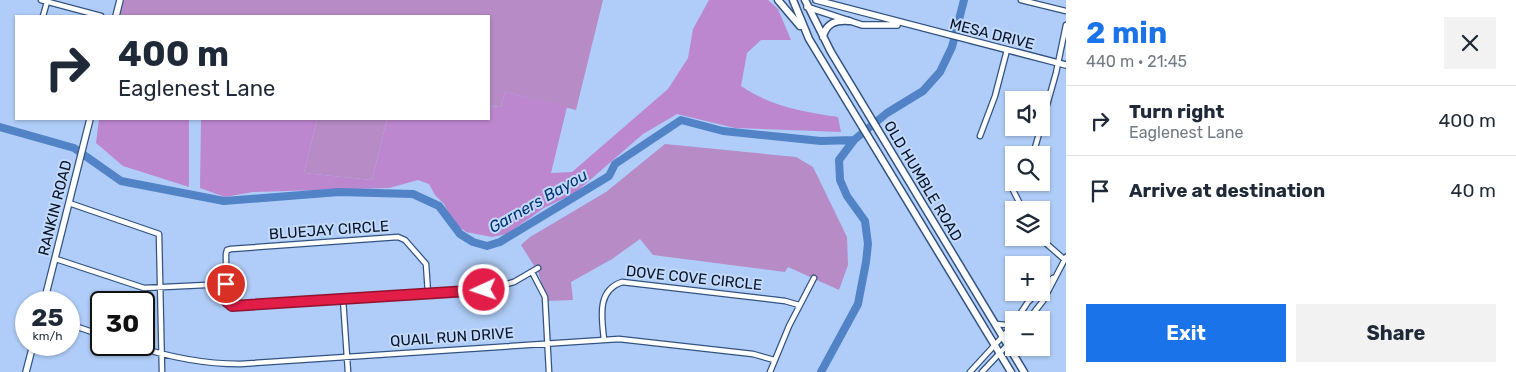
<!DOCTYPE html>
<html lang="en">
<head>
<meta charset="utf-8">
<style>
	:root { --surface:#fff; --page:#f2f2f3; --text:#1f2937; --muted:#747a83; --line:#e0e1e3; --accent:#1a73e8 }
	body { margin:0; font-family:Rubik,sans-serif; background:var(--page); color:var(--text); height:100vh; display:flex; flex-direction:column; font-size:19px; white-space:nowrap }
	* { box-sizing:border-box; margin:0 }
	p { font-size:16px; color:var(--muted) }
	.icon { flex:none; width:28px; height:28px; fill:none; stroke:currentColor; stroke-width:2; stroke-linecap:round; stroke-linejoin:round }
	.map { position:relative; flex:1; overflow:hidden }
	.drawer { display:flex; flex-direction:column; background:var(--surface); width:450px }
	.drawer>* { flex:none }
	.guide { position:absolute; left:15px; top:15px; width:475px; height:105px; border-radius:0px; box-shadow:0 1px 4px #0004; background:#fff; color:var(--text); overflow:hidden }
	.fabs { position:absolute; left:1005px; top:91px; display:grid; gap:10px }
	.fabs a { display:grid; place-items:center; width:45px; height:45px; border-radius:0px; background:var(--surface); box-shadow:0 1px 4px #0004; font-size:25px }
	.speed { position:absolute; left:15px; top:291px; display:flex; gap:10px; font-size:25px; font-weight:700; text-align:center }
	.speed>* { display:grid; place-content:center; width:65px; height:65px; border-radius:50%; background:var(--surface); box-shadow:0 1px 4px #0004; line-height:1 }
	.speed small { font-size:12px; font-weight:400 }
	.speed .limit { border:2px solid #111; border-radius:8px; background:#fff; color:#111 }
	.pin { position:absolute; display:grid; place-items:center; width:42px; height:42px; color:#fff; margin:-21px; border:2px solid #fff; border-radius:50%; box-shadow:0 1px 5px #0007 }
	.me { position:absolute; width:55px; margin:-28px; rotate:267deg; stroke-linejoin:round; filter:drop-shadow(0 0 4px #0008) }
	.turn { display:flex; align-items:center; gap:18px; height:105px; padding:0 20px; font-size:22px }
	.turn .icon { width:65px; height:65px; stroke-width:2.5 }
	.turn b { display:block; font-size:35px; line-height:42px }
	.round { display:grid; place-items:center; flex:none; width:52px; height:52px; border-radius:0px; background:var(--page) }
	.overview { display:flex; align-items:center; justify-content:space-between; height:85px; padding:0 20px }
	h1 { font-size:30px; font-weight:700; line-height:38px; color:var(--accent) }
	.cta { display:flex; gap:10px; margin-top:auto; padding:10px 20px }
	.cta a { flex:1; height:58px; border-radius:0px; background:var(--accent); color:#fff; font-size:20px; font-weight:700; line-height:58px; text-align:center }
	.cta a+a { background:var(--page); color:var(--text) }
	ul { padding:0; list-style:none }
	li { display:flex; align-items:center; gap:15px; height:70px; padding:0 20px; border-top:1px solid var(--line) }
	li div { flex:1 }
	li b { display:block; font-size:19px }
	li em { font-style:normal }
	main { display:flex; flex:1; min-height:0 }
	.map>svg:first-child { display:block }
	.green { fill:#b68bc6 }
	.forest { fill:#bc87cf }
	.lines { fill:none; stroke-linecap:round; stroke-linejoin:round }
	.river { stroke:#5283c7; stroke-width:8 }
	.minor-casing { stroke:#325381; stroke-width:7 }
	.tertiary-casing { stroke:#325381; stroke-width:8 }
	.secondary-casing { stroke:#325381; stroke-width:9 }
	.minor { stroke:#fff; stroke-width:4.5 }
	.tertiary { stroke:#fff; stroke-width:5.5 }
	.secondary { stroke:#fff; stroke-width:6 }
	.route-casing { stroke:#92132f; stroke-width:12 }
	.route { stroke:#e11d48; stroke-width:9 }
	.labels { text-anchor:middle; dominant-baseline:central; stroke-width:4; stroke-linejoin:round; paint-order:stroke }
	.street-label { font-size:15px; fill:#061326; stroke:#c3dafb }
	.water-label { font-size:16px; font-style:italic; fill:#013471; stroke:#c3dafb }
</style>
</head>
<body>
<main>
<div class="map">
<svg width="1066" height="372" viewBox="0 0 1066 372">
	<rect width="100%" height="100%" fill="#afcdf8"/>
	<path class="green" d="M124,0H603L576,110L505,92L501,107L489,106V16H120Z
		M317,119H387L372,180L304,173Z
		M665,144L796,157L813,167L847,237L848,265L839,290L788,267L785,272L653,255L640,239L612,259L571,282L573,300L547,301L538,272L521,245L530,237L606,192Z"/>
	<path class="forest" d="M709,0H768L778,9L791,40H761L747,53L741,86C772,107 802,111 838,117L841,132L735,128L677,114L643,134L575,193L544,208L507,234L492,237L466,232L454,223L444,204L435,195L429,184L418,180L389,188L253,192L225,197L200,188L201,119H317L304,173L372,180L387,119H489V106L501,107L505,92L567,107L551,173L572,172L668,89L688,58L693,29Z
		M99,119H189V187L123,166L96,143Z"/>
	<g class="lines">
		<path class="river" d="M0,127L74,148L121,181L224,201L339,192L413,194L439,206L460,234L473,242L487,246L500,242L609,176L615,164L681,120L723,131L821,141L854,140L887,113L923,91L940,72L952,47L964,0
			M821,372L858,304L866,262L868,244L865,221L847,196L840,180L839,160L854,140"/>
		<g class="minor-casing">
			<path id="minor" d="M41,0L101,16
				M1021,0L1066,11
				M43,16L47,2
				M980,136L995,96L1007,50
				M1033,155L1056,73L1066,25
				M1014,182L1013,190L1023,210
				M69,203L159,234L162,372
				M1040,238L1065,260
				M56,259L144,288L226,284
				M532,272L545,297L549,372
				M1041,289L1053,278
				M428,293L426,264L405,240L398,237L231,249L227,250L226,254V301L232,306L484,290L514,282L538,268
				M343,299L348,372
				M1016,320L1028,302L1038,292
				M1028,320L1043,301L1066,257
				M69,324L101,335
				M995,324L1007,325L1017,317
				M604,340C602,318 596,291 622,282L785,301L799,305
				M132,345C168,357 202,364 240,364L619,339L753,354L774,360
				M770,372L789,326L814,278
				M970,372L1014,324
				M982,372L1014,338"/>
		</g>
		<g class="tertiary-casing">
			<path id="tertiary" d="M816,0L1066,65
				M807,7L862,25H897
				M116,16L120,0
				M44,302L90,119
				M26,372L33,345"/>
		</g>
		<g class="secondary-casing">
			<path id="secondary" d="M778,0L800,26
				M793,0L809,39L1011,372
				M805,0L831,52L1024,372
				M823,37C826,23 836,20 849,21"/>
		</g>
		<use href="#minor" class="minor"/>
		<use href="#tertiary" class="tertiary"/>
		<use href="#secondary" class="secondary"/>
	</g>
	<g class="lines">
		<g class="route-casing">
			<path id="route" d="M226,284V301L232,306L484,290"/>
		</g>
		<use href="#route" class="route"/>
	</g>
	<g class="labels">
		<g class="street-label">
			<text transform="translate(992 34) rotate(14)">MESA DRIVE</text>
			<text transform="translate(923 181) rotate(59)">OLD HUMBLE ROAD</text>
			<text transform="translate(55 208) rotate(-76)">RANKIN ROAD</text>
			<text transform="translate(329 230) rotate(-4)">BLUEJAY CIRCLE</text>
			<text transform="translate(694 278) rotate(6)">DOVE COVE CIRCLE</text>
			<text transform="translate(452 337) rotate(-4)">QUAIL RUN DRIVE</text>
		</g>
		<g class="water-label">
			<text transform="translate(538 201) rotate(-30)">Garners Bayou</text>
		</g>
	</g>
</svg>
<div class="fabs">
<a><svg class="icon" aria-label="sound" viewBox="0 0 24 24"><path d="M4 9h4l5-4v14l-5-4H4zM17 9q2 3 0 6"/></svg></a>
<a><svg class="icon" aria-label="search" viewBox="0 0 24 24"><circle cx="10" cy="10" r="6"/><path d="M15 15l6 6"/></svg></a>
<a><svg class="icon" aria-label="layers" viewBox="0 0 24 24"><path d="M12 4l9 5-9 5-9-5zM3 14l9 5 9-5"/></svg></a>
<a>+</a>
<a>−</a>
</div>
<div class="speed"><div>25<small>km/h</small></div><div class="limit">30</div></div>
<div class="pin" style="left:226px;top:284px;background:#d93025"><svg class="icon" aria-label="arrive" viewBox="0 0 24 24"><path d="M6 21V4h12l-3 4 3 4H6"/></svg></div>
<svg class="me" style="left:484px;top:290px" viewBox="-20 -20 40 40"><circle r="17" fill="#e11d48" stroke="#fff" stroke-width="3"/><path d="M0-11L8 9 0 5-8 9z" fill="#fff"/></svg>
<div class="guide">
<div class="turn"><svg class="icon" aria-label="right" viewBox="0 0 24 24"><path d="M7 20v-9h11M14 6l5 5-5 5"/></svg><div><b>400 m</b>Eaglenest Lane</div></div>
</div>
</div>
<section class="drawer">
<div class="overview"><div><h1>2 min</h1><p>440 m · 21:45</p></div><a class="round"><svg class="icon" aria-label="close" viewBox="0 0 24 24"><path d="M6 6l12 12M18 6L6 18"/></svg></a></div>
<ul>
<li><svg class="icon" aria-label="right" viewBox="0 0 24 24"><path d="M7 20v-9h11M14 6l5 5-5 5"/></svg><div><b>Turn right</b><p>Eaglenest Lane</p></div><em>400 m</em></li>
<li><svg class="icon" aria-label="arrive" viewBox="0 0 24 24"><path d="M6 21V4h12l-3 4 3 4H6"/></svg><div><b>Arrive at destination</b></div><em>40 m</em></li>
</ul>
<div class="cta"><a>Exit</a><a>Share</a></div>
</section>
</main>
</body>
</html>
